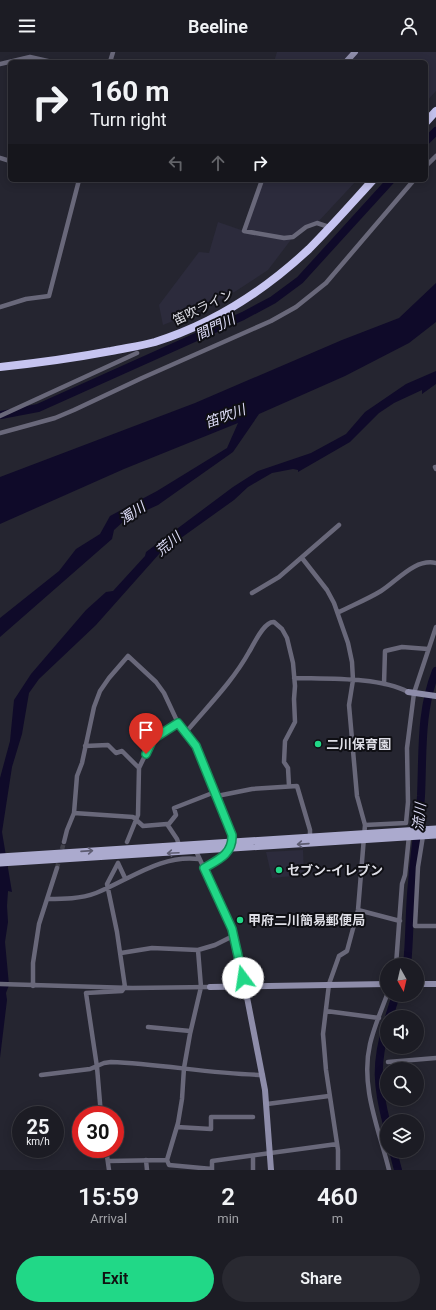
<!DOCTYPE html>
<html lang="en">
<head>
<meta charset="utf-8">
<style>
	:root { --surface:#1c1c24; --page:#292931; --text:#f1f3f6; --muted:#a0a1a6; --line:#3a3a41; --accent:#21d887 }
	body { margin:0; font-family:Roboto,"Noto Sans JP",sans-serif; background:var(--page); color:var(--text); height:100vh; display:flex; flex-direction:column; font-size:15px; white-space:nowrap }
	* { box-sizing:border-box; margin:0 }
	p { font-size:13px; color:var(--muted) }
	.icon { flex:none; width:22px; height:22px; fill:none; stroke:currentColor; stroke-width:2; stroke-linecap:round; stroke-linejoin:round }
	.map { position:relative; height:1118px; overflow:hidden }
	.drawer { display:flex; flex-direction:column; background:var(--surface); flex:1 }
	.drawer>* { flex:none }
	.top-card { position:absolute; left:8px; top:8px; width:420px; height:122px; border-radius:6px; box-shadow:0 2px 10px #0003,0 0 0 1px var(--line); background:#1c1c24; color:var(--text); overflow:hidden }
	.needle { width:26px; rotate:172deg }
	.controls { position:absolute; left:380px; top:906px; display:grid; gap:8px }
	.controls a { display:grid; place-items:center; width:44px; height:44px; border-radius:50%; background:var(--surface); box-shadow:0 2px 10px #0003,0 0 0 1px var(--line); font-size:20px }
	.speed { position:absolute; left:12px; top:1054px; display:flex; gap:8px; font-size:20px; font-weight:700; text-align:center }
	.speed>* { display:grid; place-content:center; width:52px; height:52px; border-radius:50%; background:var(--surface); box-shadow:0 2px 10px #0003,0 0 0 1px var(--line); line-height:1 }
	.speed small { font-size:10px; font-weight:400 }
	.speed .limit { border:6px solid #d22; background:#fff; color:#111 }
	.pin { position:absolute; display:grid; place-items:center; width:34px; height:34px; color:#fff; margin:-41px -17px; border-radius:50% 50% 50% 0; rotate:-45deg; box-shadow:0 0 4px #0007 }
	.pin .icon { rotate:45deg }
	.me { position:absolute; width:44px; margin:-22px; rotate:346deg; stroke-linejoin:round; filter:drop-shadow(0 0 3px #0008) }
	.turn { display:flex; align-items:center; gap:14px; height:84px; padding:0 16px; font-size:18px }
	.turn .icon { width:52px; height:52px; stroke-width:2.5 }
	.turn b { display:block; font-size:28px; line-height:34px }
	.lanes { display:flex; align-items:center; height:38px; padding:0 16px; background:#0003; justify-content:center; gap:20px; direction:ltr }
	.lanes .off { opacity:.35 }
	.eta { display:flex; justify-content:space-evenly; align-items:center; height:68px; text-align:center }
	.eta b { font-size:24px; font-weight:600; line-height:28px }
	.button { display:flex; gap:8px; margin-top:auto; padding:8px 16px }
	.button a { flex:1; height:46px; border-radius:24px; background:var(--accent); color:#111; font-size:16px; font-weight:600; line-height:46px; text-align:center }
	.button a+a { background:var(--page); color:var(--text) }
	header { display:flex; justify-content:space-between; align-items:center; height:52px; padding:0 16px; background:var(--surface); font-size:18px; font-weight:600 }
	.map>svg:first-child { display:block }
	.built { fill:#2c2b3c }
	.water { fill:#0f0a29 }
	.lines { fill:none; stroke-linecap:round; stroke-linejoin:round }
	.river { stroke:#0f0a29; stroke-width:8 }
	.street-tunnel { stroke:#41414b; stroke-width:4.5; stroke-dasharray:4.5 2; stroke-linecap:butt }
	.street { stroke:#69687a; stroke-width:4.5 }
	.secondary { stroke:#8e8daa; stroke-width:6 }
	.primary { stroke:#abaace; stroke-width:7 }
	.highway { stroke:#c6c4f0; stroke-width:8 }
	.oneway { stroke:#5d5c71 }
	.route-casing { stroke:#158c58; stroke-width:10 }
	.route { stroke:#21d887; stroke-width:7 }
	.poi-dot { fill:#21d887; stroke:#0f0f14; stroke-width:1.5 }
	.labels { text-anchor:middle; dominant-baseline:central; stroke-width:4; stroke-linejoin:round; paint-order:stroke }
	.street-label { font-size:13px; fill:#dedee6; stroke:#0f0f14 }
	.poi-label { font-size:13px; font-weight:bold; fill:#dedee6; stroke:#0f0f14; text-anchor:start }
	.water-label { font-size:14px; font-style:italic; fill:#deddf8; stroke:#0f0f14 }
</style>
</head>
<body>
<header><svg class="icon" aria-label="menu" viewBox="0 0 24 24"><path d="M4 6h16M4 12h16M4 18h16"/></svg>Beeline<svg class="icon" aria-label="person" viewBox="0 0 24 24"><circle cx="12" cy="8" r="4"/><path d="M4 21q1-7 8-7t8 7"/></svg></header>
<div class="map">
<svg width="436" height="1118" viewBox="0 0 436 1118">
	<rect width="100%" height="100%" fill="#252530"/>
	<path class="built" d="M277,0H436V39L426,50V10H274Z
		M262,128H357L317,171L293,185L268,218L236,239L198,259L163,273L159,253L199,200L209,201L218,170L244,179Z
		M303,798L304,823L272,826L266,800Z"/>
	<path class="water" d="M436,231V270L409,291L345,324L259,362L233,400L158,453L125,468L114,478L112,487L0,585V566L59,519L76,497L100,482L110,464L157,439L227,396L238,371L124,417L0,472V425L195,351L342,288L399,266Z
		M436,319V332L422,342V338L394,351L379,361L350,390L298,420V418L293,417L272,421L248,435L234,448L160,501L96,573L39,627L29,641L22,682L12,715L2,780L12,840L8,839L7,854L8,870L5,890L9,933L6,941L7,948L0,1006V726L10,689L14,648L31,622L86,558L106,540L113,539L145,504L146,500L233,435L258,419L311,401L346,382L365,360L406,332Z"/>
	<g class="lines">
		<path class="river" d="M426,89L436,79
			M1,363L38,356L243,264L273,248L300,228L391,128
			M407,913C410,886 409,858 412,831C414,802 419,773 421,744C423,701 420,659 436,619
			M389,965L396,943
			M387,972C375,1012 377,1034 387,1073
			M393,1099L398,1118"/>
		<path class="street-tunnel" d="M57,816L64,790"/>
		<path class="street" d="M110,10L113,0
			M0,12L30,5L52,10
			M0,106L10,109
			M426,114L436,104
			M262,128L244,179L284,186L293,185L306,175L317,171L329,175
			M0,255L26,247L49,244L79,128
			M0,364L137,301
			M0,381L55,366L74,358L142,326L271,269L296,255L326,231L414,128
			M435,415L436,417
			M302,506L327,538L334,551L348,591L352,610L353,628L349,653L357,744L365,773L358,858L347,899L339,904L329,932L323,982L326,1018L338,1098V1118
			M252,541L279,525L339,473
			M339,560C353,553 368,547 381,539C397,529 415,506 436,511
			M294,626C327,627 380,625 408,640
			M384,632L385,599L402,595L428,597
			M186,680C208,654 233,629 249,600C254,592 264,569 274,570L282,577L287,586L293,611L295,634L294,647L295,670L285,689L284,710L288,716L289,734
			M85,694L108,693L116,701L122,699L139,716
			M217,744L252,737L297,734L310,778V785
			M74,761L133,765L143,774L167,772L177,787L179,793
			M168,773L176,763L174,756L215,740
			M365,773L406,771L408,750L407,696L414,641L436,575
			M423,784L418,815L415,874H436
			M64,790L67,778L74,761L77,724L82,711L94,655L100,639L109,626L128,604L156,630L164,641L178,671L196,694L231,780C236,800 219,808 204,816
			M127,790L138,763L139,716L153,687L178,671
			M196,799L232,877L245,935
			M118,811L125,826
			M47,847C64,847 80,847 96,841C129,828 161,802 199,807
			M358,858L400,869
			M121,901L152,896L198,898L215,893L233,884
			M396,913L402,832L405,823L409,784
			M0,932L132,936L210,935
			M33,934V911L39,872L57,816
			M387,943C381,959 374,975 370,992C360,1035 379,1077 389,1118
			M326,959L379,966
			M148,975L190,979
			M388,1010L436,1006
			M41,1023L90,1017L104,1011L111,1010C162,1012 212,1022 263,1023
			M267,1052L329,1044
			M101,1063L97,1015L86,941L122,939L125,935L117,880L107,832L118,811
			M177,1075L211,1077V1065H253
			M106,1097L109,1118
			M253,1104V1118
			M146,1108L147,1118
			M167,1108L178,1071L182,1047L184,1016L190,982L201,935L198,898
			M108,1109L167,1108L169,1113L212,1117
			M212,1118V1109L337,1092"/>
		<path class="secondary" d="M346,10L355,0
			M408,640L436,644
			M417,932H436
			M210,935L387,932
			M245,935L265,1038L271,1118"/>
		<path class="primary" d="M0,805L436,777
			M0,811L436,783"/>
		<path class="highway" d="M426,70L436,59
			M0,315C37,311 74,306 111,299C125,296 141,294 155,290C213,272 265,238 309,197C331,175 352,151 373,128"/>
	</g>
	<defs><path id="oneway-shaft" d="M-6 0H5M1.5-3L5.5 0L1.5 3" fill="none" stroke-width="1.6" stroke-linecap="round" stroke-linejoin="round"/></defs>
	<g class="oneway">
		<use href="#oneway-shaft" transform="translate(303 792) rotate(176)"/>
		<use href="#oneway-shaft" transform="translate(87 799) rotate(-4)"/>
		<use href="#oneway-shaft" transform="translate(173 801) rotate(177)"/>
	</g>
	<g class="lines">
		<g class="route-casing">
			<path id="route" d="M146,702L153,687L178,671L196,694L232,783C233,802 218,808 204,816L232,877L243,926"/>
		</g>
		<use href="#route" class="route"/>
	</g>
	<g class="poi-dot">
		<circle cx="318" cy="692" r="4"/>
		<circle cx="279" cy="818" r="4"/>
		<circle cx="240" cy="868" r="4"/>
	</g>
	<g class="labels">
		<g class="street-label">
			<text transform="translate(203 255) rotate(-26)">笛吹ライン</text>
		</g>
		<g class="poi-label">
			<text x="326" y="692">二川保育園</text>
			<text x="287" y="818">セブン-イレブン</text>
			<text x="248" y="868">甲府二川簡易郵便局</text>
		</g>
		<g class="water-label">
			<text transform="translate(215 275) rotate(-25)">間門川</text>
			<text transform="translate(225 364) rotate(-20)">笛吹川</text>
			<text transform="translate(132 461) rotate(-34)">濁川</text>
			<text transform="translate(168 492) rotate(-40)">荒川</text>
			<text transform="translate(419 765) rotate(-84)">流川</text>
		</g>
	</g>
</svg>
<div class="controls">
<a><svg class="needle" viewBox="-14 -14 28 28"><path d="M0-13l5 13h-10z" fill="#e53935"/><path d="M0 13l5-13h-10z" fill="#a0a1a6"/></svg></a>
<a><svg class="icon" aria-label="sound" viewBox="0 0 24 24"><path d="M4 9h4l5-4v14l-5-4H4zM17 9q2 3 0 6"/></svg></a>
<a><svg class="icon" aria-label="search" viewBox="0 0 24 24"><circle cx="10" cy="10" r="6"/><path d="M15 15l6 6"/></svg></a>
<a><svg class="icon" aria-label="layers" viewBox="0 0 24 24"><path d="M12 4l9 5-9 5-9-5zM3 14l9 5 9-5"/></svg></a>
</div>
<div class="speed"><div>25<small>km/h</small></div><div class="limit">30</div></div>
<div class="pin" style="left:146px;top:702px;background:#d93025"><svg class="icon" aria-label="arrive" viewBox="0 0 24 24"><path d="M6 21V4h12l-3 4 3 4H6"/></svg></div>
<svg class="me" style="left:243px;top:926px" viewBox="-20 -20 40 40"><circle r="19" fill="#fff"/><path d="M0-13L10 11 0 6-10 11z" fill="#21d887"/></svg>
<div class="top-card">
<div class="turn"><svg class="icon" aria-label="right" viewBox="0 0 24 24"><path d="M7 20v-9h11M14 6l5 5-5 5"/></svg><div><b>160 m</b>Turn right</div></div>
<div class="lanes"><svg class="icon off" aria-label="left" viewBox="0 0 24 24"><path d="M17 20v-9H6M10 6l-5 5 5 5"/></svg><svg class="icon off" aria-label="ahead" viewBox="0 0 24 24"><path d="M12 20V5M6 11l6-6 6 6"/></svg><svg class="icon" aria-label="right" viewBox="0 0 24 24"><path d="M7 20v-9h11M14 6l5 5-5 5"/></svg></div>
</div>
</div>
<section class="drawer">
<div class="eta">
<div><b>15:59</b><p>Arrival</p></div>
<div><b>2</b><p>min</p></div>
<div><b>460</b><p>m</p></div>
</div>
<div class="button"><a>Exit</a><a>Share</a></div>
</section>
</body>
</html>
